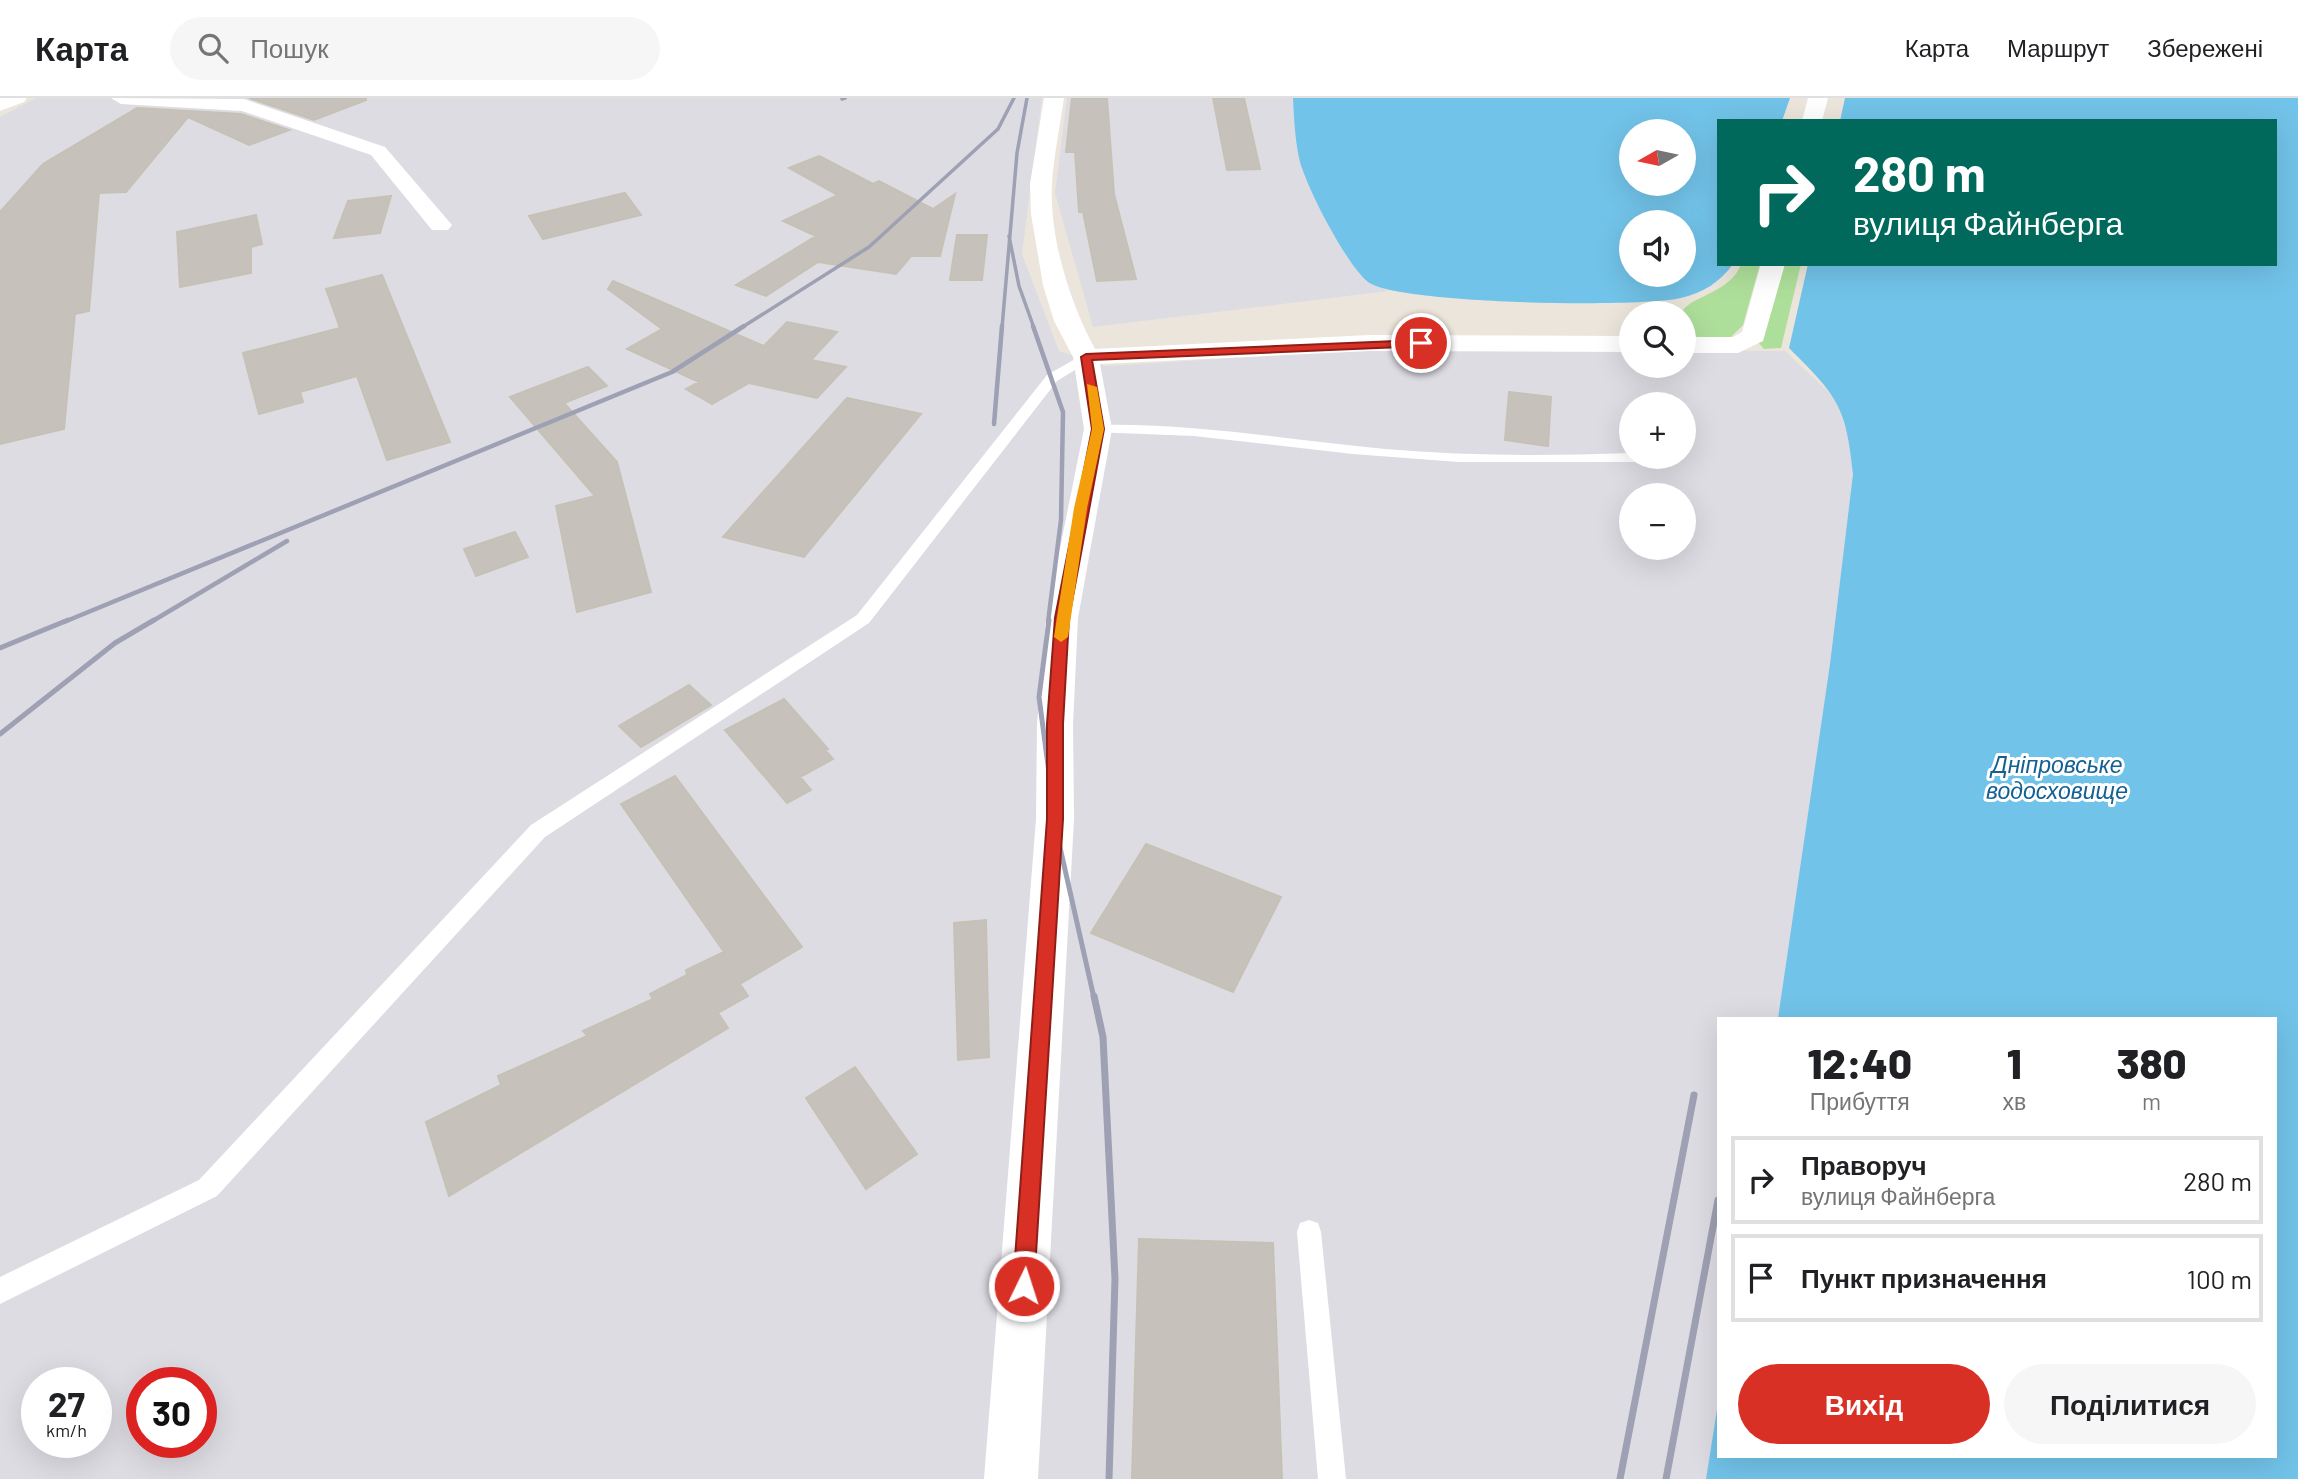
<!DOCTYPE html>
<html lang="uk">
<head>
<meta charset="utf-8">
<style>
	:root { --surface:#fff; --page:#f6f6f6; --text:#202124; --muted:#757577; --line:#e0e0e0; --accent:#d93025 }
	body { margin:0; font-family:Barlow,sans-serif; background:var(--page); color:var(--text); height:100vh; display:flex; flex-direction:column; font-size:26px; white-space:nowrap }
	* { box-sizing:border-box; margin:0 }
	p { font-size:23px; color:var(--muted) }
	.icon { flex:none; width:38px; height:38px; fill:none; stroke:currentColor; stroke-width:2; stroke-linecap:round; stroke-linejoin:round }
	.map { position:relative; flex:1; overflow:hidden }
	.side { position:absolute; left:1717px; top:919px; width:560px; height:441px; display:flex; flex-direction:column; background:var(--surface); border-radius:0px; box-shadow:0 7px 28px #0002 }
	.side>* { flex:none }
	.banner { position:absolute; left:1717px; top:21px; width:560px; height:147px; border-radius:0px; box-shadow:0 7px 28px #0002; background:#00695c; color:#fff; overflow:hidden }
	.needle { width:46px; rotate:261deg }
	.controls { position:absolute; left:1619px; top:21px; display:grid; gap:14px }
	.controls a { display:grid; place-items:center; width:77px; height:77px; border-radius:50%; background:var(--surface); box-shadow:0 7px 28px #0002; font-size:35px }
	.speed { position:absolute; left:21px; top:1269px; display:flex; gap:14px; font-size:35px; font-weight:700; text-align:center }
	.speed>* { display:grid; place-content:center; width:91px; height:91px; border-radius:50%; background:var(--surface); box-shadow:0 7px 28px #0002; line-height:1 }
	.speed small { font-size:18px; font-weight:400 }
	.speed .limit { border:10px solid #d22; background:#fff; color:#111 }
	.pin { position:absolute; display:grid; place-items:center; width:60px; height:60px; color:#fff; margin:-30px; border:4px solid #fff; border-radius:50%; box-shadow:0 2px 7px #0007 }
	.me { position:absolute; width:77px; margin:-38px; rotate:4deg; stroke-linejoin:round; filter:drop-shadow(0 0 5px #0008) }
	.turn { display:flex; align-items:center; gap:24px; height:147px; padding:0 21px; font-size:32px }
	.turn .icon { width:91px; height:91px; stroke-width:2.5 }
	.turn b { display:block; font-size:49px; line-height:60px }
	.eta { display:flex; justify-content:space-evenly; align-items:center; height:119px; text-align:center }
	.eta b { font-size:42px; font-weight:800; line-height:49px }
	.action { display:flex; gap:14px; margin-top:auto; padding:14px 21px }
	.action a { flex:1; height:80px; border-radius:42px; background:var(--accent); color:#fff; font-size:28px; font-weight:800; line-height:80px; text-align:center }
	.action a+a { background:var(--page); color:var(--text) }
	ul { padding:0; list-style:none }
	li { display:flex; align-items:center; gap:21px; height:88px; margin:0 14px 10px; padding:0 7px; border:4px solid var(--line); border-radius:0px }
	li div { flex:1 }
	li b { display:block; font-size:26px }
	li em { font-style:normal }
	header { display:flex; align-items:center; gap:42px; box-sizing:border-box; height:98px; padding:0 35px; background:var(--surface); border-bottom:2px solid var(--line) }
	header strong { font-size:33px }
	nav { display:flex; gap:38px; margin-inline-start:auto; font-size:24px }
	.search { width:490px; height:63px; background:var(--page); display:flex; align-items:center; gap:18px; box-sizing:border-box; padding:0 24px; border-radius:38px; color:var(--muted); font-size:26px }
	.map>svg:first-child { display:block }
	.industrial { fill:#dedce3; fill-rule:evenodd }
	.green { fill:#aedf9a }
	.water { fill:#72c3e9; fill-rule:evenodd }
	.building { fill:#c6c2bb; stroke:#c6c1b5; stroke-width:2 }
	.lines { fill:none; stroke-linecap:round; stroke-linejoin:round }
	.lane { fill:#fff; fill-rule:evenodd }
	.street { fill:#fff; fill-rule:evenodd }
	.rail-far3 { stroke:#9ea0b3; stroke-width:3.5 }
	.rail-far2 { stroke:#9ea0b3; stroke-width:4.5 }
	.rail-far1 { stroke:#9ea0b3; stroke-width:5 }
	.rail { stroke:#9ea0b3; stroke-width:7 }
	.route { fill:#d93025; stroke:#8d1f18; stroke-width:2 }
	.slow { fill:#f59e0b }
	.labels { text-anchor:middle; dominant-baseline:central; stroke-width:6; stroke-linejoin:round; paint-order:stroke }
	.water-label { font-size:23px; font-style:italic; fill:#136193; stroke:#fff }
</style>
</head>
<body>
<header>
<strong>Карта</strong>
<div class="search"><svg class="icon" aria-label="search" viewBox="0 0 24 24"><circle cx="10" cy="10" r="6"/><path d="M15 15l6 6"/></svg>Пошук</div>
<nav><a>Карта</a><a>Маршрут</a><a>Збережені</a></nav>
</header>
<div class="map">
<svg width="2298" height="1381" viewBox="0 0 2298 1381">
	<rect width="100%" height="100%" fill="#ebe5db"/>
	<path class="industrial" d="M36,0H1042L1022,156L1059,253L1105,268L1363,252H1631V268H1684V252L1785,253L1837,302L1850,345L1853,376L1830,566L1778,920H1718V1305L1706,1381H0V19ZM1631,306H1684V359H1631ZM1631,397H1684V450H1631ZM37,1284H96V1344H37ZM142,1284H201V1344H142Z
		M1067,0H1293L1301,65L1320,111L1355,170L1369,185L1388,193L1093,229L1055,95Z"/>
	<path class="green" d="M1741,166H1760L1743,227L1729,241L1684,238C1684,230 1681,215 1684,211C1694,198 1732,193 1741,166Z
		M1777,166H1801L1781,250L1764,251L1758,244Z"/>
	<path class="water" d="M1293,0H1790L1782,23H1718V166H1733C1720,184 1703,195 1681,200C1639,210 1396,206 1368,184C1346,166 1308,92 1300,64C1295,43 1294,21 1293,0ZM1631,33H1684V86H1631ZM1631,124H1684V177H1631Z
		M1845,0H2298V1381H1706L1718,1305V1358H2275V920H1778L1830,566L1853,376C1846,307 1837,298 1789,250L1808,166H2275V23H1840Z"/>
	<path class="building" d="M249,0H366V2L314,22Z
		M1072,0H1107L1114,96L1136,181L1097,183L1083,114H1079L1075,54H1066Z
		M1213,0H1244L1260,71L1227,72Z
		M137,10L241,16L289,32L249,47L188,19L126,94L99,95L89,213L75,216L64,331L0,346V114L43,66Z
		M819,58L873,86L879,83L933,111L955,96L940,158H911L896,176L818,164L766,198L736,187L816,138L783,123L838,97L789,70Z
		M625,95L641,117L543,141L529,118Z
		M391,98L380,135L334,140L348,103Z
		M256,117L262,146L251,149V175L180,189L177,134Z
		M957,137H987L982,182H950Z
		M382,177L450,344L387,362L357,278L300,294L303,304L259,316L243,255L340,230L326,191Z
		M613,183L764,248L787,224L837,234L811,262L846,269L817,300L749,285L712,306L686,291L699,284L627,251L662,231L608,191Z
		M588,269L607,288L564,305L617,364L651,494L577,514L556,408L595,398L510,299Z
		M1509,294L1551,299L1548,348L1505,342Z
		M847,300L921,316L804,459L723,439Z
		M515,434L528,459L476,478L464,451Z
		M689,587L711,607L641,649L619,628Z
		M784,601L828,651L825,652L833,661L800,679L811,692L787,705L725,632Z
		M675,678L802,849L740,886L748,898L718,915L728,930L449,1098L426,1024L501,987L498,978L587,938L583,933L653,901L650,896L687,877L686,872L724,854L621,706Z
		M1146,746L1281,799L1233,894L1091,835Z
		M986,822L989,959L958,962L954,825Z
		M855,969L917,1056L866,1091L806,1000Z
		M1139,1141L1273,1145L1282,1381H1132Z"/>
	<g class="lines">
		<path class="lane" d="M1086,255L1093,259L1091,262L1057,283L869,525L545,739L217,1098L0,1206V1179L199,1082L531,727L857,517L1047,277Z
			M1098,327C1195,325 1289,342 1385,351C1467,358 1549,358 1631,355V359H1643L1635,364H1459L1353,356L1194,338L1093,334V328Z
			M1309,1122L1318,1125L1321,1134L1346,1381H1318L1297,1134L1300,1125Z"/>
		<path class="street" d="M0,0H27L24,4L0,13Z
			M111,0L244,1L385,49L452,127L448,132H432L371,57L242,13L121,6Z
			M1044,0H1064C1060,28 1054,57 1052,85C1049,139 1070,205 1095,251L1369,237L1631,238V254L1369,253L1100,266L1112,331L1078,520L1073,626L1074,721L1038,1381H984L1036,721L1037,626L1046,520L1084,331L1073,259L1054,223L1043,187L1031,116L1030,86Z
			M1808,0H1828L1822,23H1802Z
			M1761,166H1785L1763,243L1738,255H1684V239H1733L1742,234Z"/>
		<path class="rail-far3" d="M842,1L845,0
			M1009,138L1019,188L1034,230
			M741,230L869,149L998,31L1014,0
			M1002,230L1017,55L1027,0"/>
		<path class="rail-far2" d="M1033,228L1063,314L1061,422L1048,524
			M994,326L1002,228
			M64,524L672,274L744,228
			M151,524L287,443"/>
		<path class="rail-far1" d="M1049,522L1039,599L1057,736L1094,900
			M0,550L68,522
			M0,636L115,545L154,522"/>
		<path class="rail" d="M1094,898L1103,939L1115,1181L1109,1381
			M1620,1381L1694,997
			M1666,1381L1718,1102"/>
	</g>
	<path class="route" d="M1421,242L1425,243V248L1092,262L1104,331L1069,520L1063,626V721L1034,1188L1031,1196L1024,1199L1016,1196L1013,1188L1047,721V626L1055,520L1092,331L1081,259L1086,256Z"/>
	<path class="slow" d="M1087,286L1097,289L1104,331L1087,410L1068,539L1061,544L1054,539L1074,410L1092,331Z"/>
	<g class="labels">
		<g class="water-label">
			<text x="2057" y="666">Дніпровське<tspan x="2057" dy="26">водосховище</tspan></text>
		</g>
	</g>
</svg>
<div class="controls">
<a><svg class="needle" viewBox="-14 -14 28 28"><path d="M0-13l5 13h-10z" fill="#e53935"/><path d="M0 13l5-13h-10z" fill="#757577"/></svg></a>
<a><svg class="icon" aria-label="sound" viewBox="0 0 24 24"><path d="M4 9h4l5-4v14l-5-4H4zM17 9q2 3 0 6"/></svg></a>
<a><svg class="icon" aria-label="search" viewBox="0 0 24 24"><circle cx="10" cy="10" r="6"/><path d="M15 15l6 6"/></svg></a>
<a>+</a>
<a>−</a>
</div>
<div class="speed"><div>27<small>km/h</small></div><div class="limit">30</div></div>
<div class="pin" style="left:1421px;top:245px;background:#d93025"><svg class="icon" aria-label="arrive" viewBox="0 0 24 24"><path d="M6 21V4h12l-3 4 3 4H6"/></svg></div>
<svg class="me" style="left:1024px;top:1188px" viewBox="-20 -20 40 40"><circle r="17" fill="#d93025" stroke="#fff" stroke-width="3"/><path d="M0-11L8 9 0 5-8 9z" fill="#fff"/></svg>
<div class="banner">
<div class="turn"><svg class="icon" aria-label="right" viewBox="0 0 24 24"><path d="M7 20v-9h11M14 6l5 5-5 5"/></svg><div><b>280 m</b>вулиця Файнберга</div></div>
</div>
<section class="side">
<div class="eta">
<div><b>12:40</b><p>Прибуття</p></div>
<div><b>1</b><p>хв</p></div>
<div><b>380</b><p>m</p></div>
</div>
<ul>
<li><svg class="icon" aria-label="right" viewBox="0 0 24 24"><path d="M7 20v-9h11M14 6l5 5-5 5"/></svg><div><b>Праворуч</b><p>вулиця Файнберга</p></div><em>280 m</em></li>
<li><svg class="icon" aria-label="arrive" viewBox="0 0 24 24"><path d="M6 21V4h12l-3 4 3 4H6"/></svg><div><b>Пункт призначення</b></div><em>100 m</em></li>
</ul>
<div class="action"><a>Вихід</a><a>Поділитися</a></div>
</section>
</div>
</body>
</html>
